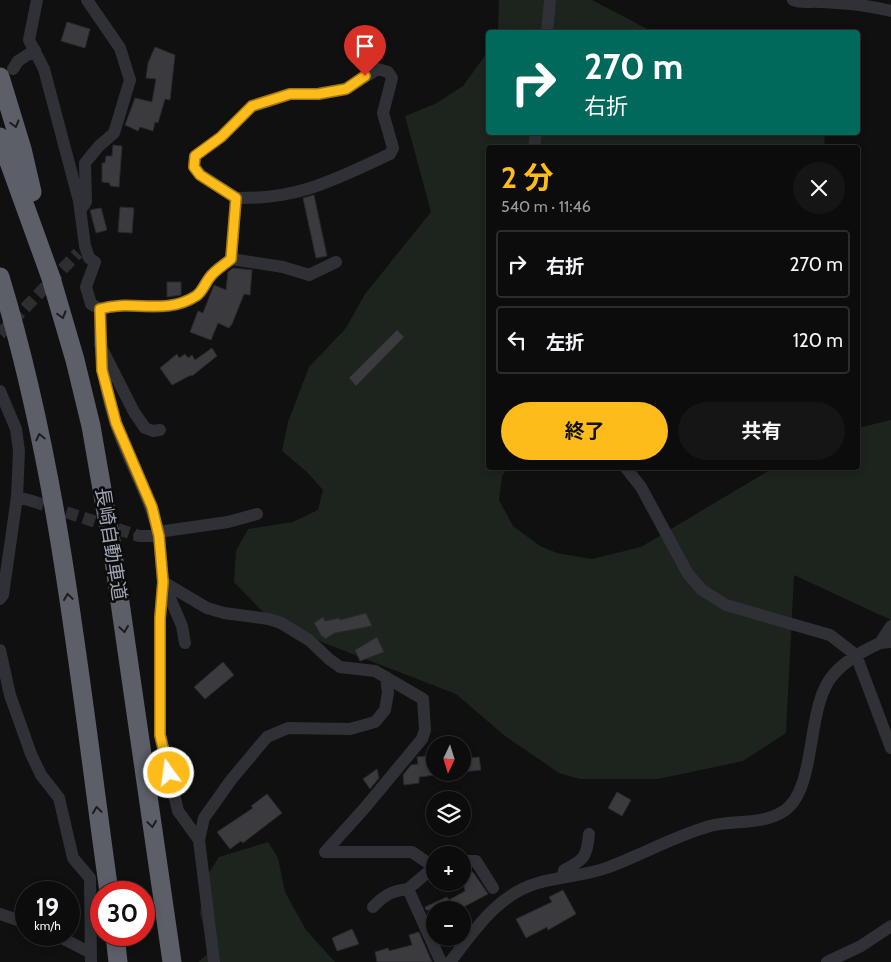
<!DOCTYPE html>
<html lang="ja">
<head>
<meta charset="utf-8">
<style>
	:root { --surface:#0c0c0d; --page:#151516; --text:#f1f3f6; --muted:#9a9b9d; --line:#2c2c2e; --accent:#febc1b }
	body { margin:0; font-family:Cabin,"Noto Sans JP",sans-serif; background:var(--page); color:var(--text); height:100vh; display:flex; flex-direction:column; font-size:19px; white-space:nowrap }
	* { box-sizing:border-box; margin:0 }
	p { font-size:16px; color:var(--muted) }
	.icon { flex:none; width:28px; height:28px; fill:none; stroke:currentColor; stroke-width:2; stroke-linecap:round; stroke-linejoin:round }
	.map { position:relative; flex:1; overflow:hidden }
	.sheet { position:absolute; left:486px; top:145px; width:374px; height:325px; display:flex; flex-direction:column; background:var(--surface); border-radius:5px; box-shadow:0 2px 8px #0003,0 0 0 1px var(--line) }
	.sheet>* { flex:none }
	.banner { position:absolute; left:486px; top:30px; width:374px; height:105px; border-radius:5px; box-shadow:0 2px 8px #0003,0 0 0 1px var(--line); background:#00695c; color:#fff; overflow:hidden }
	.needle { width:32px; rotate:184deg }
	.controls { position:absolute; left:426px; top:736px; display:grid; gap:10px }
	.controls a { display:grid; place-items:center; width:45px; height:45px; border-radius:50%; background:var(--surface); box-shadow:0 2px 8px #0003,0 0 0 1px var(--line); font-size:25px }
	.speed { position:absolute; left:15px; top:881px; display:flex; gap:10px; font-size:25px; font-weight:700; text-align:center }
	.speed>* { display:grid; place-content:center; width:65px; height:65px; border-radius:50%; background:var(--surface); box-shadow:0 2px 8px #0003,0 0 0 1px var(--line); line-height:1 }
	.speed small { font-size:12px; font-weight:400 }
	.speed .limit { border:8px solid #d22; background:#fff; color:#111 }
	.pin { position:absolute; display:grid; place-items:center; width:42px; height:42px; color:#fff; margin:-51px -21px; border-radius:50% 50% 50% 0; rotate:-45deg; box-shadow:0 0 5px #0007 }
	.pin .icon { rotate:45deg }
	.me { position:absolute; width:55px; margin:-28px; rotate:346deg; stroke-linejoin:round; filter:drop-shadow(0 0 4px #0008) }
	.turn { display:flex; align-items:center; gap:18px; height:105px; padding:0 15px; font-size:22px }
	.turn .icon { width:65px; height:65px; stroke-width:2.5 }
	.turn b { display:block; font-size:35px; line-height:42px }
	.round { display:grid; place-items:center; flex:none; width:52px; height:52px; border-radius:26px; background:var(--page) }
	.headline { display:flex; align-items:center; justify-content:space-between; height:85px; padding:0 15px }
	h1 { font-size:30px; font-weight:700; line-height:38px; color:var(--accent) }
	.button { display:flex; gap:10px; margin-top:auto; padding:10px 15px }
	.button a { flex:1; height:58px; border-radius:30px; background:var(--accent); color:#111; font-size:20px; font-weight:700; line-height:58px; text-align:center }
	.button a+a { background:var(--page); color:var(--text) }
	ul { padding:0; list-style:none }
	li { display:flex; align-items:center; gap:15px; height:68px; margin:0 10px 8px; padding:0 5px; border:2px solid var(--line); border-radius:5px }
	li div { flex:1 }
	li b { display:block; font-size:19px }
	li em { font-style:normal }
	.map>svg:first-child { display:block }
	.green { fill:#1c241d }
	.building { fill:#3a3a3f; stroke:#2a292d }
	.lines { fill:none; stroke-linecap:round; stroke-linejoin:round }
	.minor-tunnel { stroke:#2d2e31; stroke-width:12; stroke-dasharray:12 6; stroke-linecap:butt }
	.minor { stroke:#303136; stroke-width:12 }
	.highway { stroke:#5c5f68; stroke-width:19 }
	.oneway { stroke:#1b1c1e }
	.route-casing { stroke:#a57a12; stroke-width:12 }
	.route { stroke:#febc1b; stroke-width:9 }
	.labels { text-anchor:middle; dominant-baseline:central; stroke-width:5; stroke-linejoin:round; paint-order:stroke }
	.street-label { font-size:19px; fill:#a0a5b3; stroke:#0b0b0c }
</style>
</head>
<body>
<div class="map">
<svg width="891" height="962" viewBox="0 0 891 962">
	<rect width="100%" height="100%" fill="#101011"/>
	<path class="green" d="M499,0H592L653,32H498Z
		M489,50V132L825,133L824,148H489V468H507L502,477L499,500L513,526L540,546L557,553L592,559L641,547L773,468H858V428L891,420V620L794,575L786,733L743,761L658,779H580L559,773L505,736L456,694L324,643L262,611L234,582L236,551L248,529L293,522L318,510L323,490L307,472L282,451L288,422L309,367L346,328L365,294L431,212L405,116L435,104L463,86Z
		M268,842L278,858L285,892L306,930L335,962H198L211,951L200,914L204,881L219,857Z"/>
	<path class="building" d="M67,22L90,29L85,48L61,41Z
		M155,47L175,55L170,100L165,99L158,123L155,122L153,131L140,127L138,131L125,125L135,98L152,102L156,79L146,78L148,63Z
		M113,145L122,146L119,187L110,186V183L102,182V163H105L106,156H112Z
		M314,195L327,256L316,258L303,198Z
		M120,207L134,208L132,233L118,232Z
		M101,208L107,230L96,233L90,210Z
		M233,268L252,270L250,295L244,294L232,324L229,328L218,323L211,340L190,332L198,311L203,313L214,285L226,290L228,272Z
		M167,282H181V295L167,297Z
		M397,330L404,337L356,386L349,378Z
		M212,348L217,356L192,376L191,375L172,385L160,368L177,354L179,358L185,354L188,358L192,355L195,360Z
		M366,613L372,626L335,633L325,639L323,636L322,637L314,623L323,617L325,621L339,618L340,620Z
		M377,637L384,652L360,661L355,650Z
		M223,662L234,675L205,699L194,687Z
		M435,755V775L419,777V783L404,785L403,775L411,765L418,764L417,757Z
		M479,757L481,770L462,772V759Z
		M377,769L379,778L370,789L363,779Z
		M617,792L631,800L622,816L608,808Z
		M267,794L282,813L243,843L241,841L230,849L217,832L253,808L251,806Z
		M473,872L488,894L458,910H426L425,907L447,897L449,900L465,891L462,877Z
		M563,890L576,914L548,930L547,927L526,938L516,919L552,902L549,897Z
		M352,929L359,944L337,951L332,938Z
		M419,932L432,962H377L375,952L388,948L389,951L412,945L409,935Z"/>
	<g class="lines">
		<path class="minor-tunnel" d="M0,334L78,253
			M32,501L139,536"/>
		<path class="minor" d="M37,0L29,40L44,69L79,201L85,246L89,258L95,262L86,287L91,304L100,309V345L134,412L145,428L153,431L160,430
			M793,0C803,4 810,1 820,2C844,3 868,5 891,11
			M547,32L550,0
			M13,69L18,61L35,50
			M534,148L536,132
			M82,208L86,202L85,163L99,146L114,133L130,80L120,48L87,0
			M231,259L283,267L309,275L336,262
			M100,309C132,299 164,317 196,296C203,291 205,283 210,277C215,270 224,265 231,259L236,198L201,175L194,167L195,156L221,137L252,106L290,94H318L346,89L378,69L388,72L392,78L383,113L393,148L390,154C334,180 300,199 236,198
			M101,351C103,375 108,400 115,422C128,462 150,496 159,536
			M0,391L16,429L19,451L17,497L32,501
			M626,468L641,487L688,574L702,590L726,605L830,635L856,655L891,748
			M158,532L228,522L257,514
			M139,536H159L163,582L160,618V735L178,811L199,840
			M163,582L207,608L224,613L269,619L281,623L309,640L329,659L340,667L375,671L423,699L425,730L422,739L363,810L325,852H412L434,867L408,889L441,962
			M164,584L182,626L185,643
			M0,599L3,595L17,497
			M891,626L880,643L891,642
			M0,650L10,695L31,754L41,775L59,798L73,858L90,878L91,962
			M462,861H476L493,888
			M563,877L564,870C584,860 587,857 589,834
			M373,907C384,895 392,891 408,889
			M0,914L26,923
			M56,935L91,953
			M214,962L199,840L204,818L231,780L267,737L288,728L350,729L375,722L385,710L388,693L386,677
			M450,962C474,931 498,894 538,883C561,876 586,876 609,867C643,854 675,836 710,826C733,820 763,825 784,811C818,788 805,707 833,675C846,660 863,651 880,643
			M827,962L861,946L891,926"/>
		<path class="highway" d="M0,77L22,149L32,192
			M0,137L51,278L75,360L91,426L112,547L172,962
			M0,277C61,477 80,687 109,892
			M115,935L118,962"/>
	</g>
	<defs><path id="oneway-chevron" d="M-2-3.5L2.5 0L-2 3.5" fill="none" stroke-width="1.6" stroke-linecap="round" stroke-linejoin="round" transform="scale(1.25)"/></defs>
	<g class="oneway">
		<use href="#oneway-chevron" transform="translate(15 124) rotate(74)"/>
		<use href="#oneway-chevron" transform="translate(62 315) rotate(74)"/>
		<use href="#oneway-chevron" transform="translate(40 437) rotate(-103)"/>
		<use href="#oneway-chevron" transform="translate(68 597) rotate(-98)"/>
		<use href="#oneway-chevron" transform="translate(124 629) rotate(82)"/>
		<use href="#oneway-chevron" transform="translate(97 810) rotate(-98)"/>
		<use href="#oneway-chevron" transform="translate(152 824) rotate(82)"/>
	</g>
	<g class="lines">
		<g class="route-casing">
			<path id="route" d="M169,773L160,735V618L163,582L159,536L152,507L116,423L102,370L100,309C132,299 165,316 196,296C203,291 205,283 210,277C215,270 224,265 231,259L236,198L200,175L194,167L195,156L221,137L252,106L290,94H318L346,89L365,76"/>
		</g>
		<use href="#route" class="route"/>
	</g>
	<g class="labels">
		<g class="street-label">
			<text transform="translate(111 544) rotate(81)">長崎自動車道</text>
		</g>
	</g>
</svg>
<div class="controls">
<a><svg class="needle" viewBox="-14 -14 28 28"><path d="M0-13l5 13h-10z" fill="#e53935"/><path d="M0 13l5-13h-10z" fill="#9a9b9d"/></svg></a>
<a><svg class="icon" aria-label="layers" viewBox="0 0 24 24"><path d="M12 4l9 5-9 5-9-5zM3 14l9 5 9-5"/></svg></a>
<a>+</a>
<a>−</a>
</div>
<div class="speed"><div>19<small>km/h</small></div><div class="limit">30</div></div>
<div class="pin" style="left:365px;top:76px;background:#d93025"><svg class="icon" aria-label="arrive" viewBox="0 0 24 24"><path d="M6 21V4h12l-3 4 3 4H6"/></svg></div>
<svg class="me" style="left:169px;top:773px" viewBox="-20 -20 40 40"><circle r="17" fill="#febc1b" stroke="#fff" stroke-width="3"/><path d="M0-11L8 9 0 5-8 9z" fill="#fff"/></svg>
<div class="banner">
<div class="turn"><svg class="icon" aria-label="right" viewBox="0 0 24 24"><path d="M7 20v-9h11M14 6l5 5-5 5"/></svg><div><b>270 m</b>右折</div></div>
</div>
<section class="sheet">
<div class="headline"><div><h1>2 分</h1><p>540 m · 11:46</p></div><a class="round"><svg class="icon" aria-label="close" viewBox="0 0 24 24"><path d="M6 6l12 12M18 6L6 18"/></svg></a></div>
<ul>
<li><svg class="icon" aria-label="right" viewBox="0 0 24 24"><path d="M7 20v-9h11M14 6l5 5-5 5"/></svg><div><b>右折</b></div><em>270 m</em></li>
<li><svg class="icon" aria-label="left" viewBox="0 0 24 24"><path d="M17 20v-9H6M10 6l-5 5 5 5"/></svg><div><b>左折</b></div><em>120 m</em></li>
</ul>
<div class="button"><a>終了</a><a>共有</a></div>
</section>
</div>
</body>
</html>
